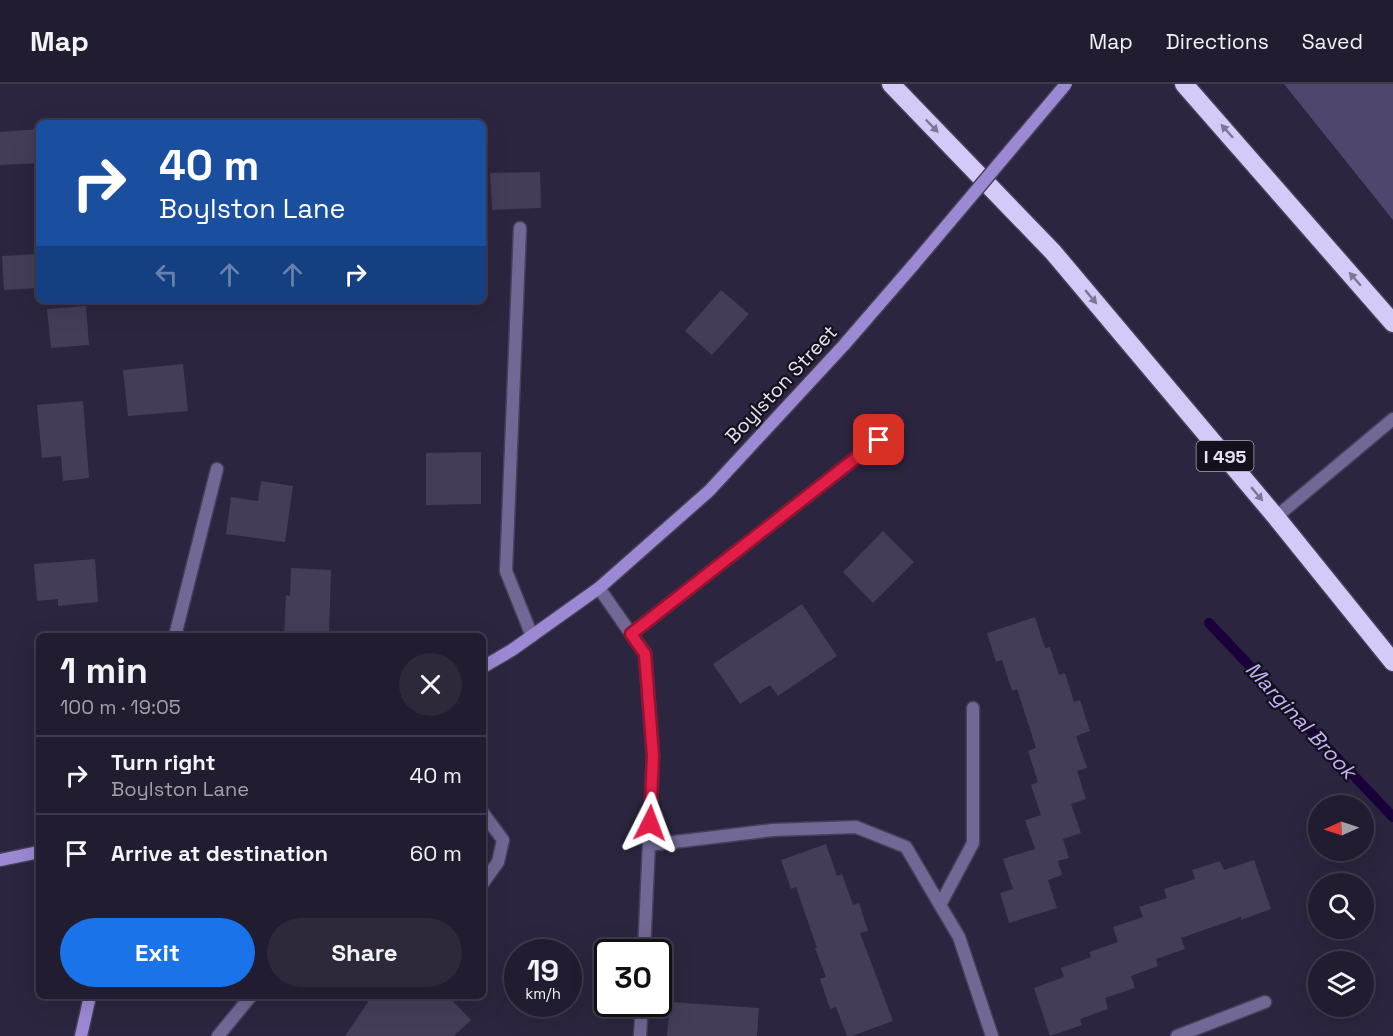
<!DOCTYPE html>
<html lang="en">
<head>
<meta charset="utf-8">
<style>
	:root { --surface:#211c2f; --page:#2d293b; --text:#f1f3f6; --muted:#a2a1aa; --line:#3e3a4b; --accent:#1a73e8 }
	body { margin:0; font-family:"Space Grotesk",sans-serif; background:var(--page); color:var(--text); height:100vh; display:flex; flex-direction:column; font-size:22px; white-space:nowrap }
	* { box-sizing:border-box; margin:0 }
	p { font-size:20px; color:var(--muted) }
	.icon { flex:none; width:33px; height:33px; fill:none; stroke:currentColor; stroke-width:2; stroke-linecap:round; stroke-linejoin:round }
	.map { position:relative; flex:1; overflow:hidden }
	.details { position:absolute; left:36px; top:549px; width:450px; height:366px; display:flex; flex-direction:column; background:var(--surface); border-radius:9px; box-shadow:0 6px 24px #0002,0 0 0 2px var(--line) }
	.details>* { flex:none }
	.top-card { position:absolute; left:36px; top:36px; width:450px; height:183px; border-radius:9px; box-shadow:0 6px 24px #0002,0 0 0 2px var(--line); background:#1a4fa0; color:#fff; overflow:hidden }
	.needle { width:39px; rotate:267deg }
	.tools { position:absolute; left:1308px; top:711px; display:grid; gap:12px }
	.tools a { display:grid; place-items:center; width:66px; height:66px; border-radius:50%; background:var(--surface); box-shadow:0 6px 24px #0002,0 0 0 2px var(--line); font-size:30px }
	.speed { position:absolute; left:504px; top:855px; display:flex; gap:12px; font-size:30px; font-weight:700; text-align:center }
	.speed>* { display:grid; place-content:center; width:78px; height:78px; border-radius:50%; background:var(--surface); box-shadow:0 6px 24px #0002,0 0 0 2px var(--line); line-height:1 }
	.speed small { font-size:15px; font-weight:400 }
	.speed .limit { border:3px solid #111; border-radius:9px; background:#fff; color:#111 }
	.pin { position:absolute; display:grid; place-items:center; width:51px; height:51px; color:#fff; margin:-26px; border-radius:12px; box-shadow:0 3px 9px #0006 }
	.me { position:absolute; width:66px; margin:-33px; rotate:3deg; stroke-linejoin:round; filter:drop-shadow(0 0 4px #0008) }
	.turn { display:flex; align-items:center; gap:21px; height:126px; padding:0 24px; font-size:27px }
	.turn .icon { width:78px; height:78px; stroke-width:2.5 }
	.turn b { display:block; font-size:42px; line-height:51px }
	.lanes { display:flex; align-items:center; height:57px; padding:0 24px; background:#0003; justify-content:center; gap:30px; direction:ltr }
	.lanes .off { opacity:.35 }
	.round { display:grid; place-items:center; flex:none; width:63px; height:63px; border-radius:32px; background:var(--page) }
	.overview { display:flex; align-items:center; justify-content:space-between; height:102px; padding:0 24px }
	h1 { font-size:36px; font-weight:700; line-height:45px }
	.button { display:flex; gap:12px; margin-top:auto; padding:12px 24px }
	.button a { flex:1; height:69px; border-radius:36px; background:var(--accent); color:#fff; font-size:24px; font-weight:700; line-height:69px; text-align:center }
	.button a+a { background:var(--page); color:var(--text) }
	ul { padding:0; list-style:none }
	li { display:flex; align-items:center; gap:18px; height:78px; padding:0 24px; border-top:2px solid var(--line) }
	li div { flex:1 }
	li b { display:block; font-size:22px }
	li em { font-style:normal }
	header { display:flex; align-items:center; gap:36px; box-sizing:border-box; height:84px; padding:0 30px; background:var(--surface); border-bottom:2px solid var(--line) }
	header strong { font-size:28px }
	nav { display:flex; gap:33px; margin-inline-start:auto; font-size:21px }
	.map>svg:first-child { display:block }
	.green { fill:#50456d }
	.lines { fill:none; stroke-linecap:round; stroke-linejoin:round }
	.stream { stroke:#1b013c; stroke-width:10 }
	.building { fill:#443d58 }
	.lane-casing { stroke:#464058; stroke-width:15 }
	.street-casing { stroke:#464058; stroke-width:15 }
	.secondary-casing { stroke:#464058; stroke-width:15 }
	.highway-casing { stroke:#464058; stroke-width:21 }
	.lane { stroke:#736796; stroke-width:12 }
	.street { stroke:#736796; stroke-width:12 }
	.secondary { stroke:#9d88d3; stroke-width:12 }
	.highway { stroke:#d4c9f7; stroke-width:18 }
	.secondary-bridge-casing { stroke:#464058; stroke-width:15; stroke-linecap:butt }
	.secondary-bridge { stroke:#9d88d3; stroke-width:12 }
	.oneway { fill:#7e7694 }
	.route-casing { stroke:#92132f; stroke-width:15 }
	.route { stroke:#e11d48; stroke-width:10 }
	.labels { text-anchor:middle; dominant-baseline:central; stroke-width:4.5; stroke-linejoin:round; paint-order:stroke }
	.shield { fill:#14111c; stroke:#a8a4b3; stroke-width:1.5 }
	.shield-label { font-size:18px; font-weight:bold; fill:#e7e3f4 }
	.street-label { font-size:20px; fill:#e7e3f4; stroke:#14111c }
	.water-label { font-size:21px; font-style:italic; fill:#c5b2fc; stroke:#14111c }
</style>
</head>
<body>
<header>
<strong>Map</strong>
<nav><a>Map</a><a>Directions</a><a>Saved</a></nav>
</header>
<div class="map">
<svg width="1393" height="952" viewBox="0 0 1393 952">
	<rect width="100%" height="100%" fill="#2c253f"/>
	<path class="green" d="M1284,0H1393V136Z"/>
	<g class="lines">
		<path class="stream" d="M1209,539L1393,733"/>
	</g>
	<path class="building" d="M39,45V79L0,81V48Z
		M540,88L541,124L492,126L490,89Z
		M39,170V204L4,206L2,172Z
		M721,206L749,230L712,271L685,247Z
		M86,222L89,261L51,264L47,225Z
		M183,280L188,327L128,332L123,286Z
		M83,317L89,394L63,397L61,372L42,374L37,321Z
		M481,368V420L426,421V369Z
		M261,397L293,402L285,458L226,450L231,413L258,417Z
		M883,447L914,478L873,519L843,488Z
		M95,475L98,518L58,522V515L37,517L34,480Z
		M291,484L331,486L329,552H284L286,511L290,512Z
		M802,520L837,572L778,612L770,601L740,620L713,580Z
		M1035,533L1045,564L1050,563L1059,591L1065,589L1074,618L1080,616L1090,647L1076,652L1087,684L1077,687L1086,715L1071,720L1081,749L1063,755L1069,774L1058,777L1062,791L1048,796L1057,824L1009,839L1000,809L1013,805L1003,775L1035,765L1025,736L1041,731L1031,701L1038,698L1028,667L1036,664L1017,605L1012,607L1002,576L996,578L987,549Z
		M826,760L837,792L842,790L853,821L859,819L868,847L860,849L893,937L852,952H847L836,923L830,925L820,895L826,893L815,864H817L796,803L791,805L781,776Z
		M1254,776L1271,825L1241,836V833L1181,854L1185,865L1156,875L1158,882L1131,892L1135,904L1105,914L1108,925L1080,935L1082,941L1050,952L1034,904L1064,893L1061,884L1091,873L1089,868L1118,858L1113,843L1143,833L1139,823L1167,814L1164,805L1195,795L1192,786L1220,777L1224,786Z
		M372,912H448L471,936L454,952H345Z
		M670,918L759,924L757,952H667Z"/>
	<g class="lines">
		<g class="lane-casing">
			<path id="lane" d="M520,144L506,487L532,552
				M1276,433L1393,335
				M483,729L503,756L498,778L483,799"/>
		</g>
		<g class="street-casing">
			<path id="street" d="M599,504L631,550L897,342
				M631,550L645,569L653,672L644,868
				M175,552L217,385
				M973,624V759L940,821L959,853L992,952
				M649,761L773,746L856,743L906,763L940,821
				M218,952L251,912
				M640,952L642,920
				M1177,952L1265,918"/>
		</g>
		<g class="secondary-casing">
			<path id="secondary" d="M483,583L512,566L599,504L709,407L844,261L915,179
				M0,776L39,768
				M81,952L90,912"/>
		</g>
		<g class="highway-casing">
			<path id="highway" d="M891,0L1053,168L1276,433L1393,578
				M1184,0L1393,239"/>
		</g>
		<use href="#lane" class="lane"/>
		<use href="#street" class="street"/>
		<use href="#secondary" class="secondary"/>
		<use href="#highway" class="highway"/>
		<g class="secondary-bridge-casing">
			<path id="secondary-bridge" d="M915,179L1066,0"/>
		</g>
		<use href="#secondary-bridge" class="secondary-bridge"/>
	</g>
	<defs><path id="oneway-solid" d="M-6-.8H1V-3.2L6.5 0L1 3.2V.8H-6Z" transform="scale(1.5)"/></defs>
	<g class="oneway">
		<use href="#oneway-solid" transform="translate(932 42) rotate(46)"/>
		<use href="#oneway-solid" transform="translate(1227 47) rotate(-132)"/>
		<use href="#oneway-solid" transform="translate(1355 195) rotate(-131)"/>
		<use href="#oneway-solid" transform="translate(1091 213) rotate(50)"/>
		<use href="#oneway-solid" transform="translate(1257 410) rotate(50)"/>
	</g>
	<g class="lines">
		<g class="route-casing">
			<path id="route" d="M650,739L653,672L645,570L631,550L879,356"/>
		</g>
		<use href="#route" class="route"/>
	</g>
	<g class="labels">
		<rect class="shield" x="1196.5" y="357" width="57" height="30" rx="4.5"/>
		<g class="shield-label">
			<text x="1225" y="372">I 495</text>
		</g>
		<g class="street-label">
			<text transform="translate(781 300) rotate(-47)">Boylston Street</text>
		</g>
		<g class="water-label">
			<text transform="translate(1301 636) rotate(47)">Marginal Brook</text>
		</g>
	</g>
</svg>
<div class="tools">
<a><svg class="needle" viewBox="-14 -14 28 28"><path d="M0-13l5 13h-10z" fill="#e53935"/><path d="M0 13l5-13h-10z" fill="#a2a1aa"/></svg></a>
<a><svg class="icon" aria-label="search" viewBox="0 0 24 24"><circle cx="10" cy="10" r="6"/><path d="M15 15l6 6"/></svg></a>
<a><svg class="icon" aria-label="layers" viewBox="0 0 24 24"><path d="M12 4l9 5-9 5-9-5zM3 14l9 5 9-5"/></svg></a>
</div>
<div class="speed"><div>19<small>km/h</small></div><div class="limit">30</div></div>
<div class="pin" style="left:879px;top:356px;background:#d93025"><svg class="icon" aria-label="arrive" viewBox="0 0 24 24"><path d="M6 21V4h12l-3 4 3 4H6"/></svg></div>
<svg class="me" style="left:650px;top:739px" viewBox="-20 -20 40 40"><path d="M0-17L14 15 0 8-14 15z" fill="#e11d48" stroke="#fff" stroke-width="4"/></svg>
<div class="top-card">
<div class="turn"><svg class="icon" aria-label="right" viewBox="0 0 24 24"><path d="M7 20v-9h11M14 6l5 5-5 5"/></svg><div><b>40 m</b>Boylston Lane</div></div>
<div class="lanes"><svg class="icon off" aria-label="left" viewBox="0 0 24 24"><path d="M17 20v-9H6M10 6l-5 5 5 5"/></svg><svg class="icon off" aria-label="ahead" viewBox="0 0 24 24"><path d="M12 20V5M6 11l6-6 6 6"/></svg><svg class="icon off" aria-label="ahead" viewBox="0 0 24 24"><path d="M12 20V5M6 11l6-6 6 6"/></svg><svg class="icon" aria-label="right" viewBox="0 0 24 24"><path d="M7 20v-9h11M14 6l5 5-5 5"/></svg></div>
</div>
<section class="details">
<div class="overview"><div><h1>1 min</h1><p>100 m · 19:05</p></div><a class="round"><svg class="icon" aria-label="close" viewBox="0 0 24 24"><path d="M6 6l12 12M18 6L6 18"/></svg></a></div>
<ul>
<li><svg class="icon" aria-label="right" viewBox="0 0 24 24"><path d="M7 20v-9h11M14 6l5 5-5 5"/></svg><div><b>Turn right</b><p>Boylston Lane</p></div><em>40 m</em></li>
<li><svg class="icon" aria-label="arrive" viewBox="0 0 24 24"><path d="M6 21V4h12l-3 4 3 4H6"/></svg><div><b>Arrive at destination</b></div><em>60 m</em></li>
</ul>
<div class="button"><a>Exit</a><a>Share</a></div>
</section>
</div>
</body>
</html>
